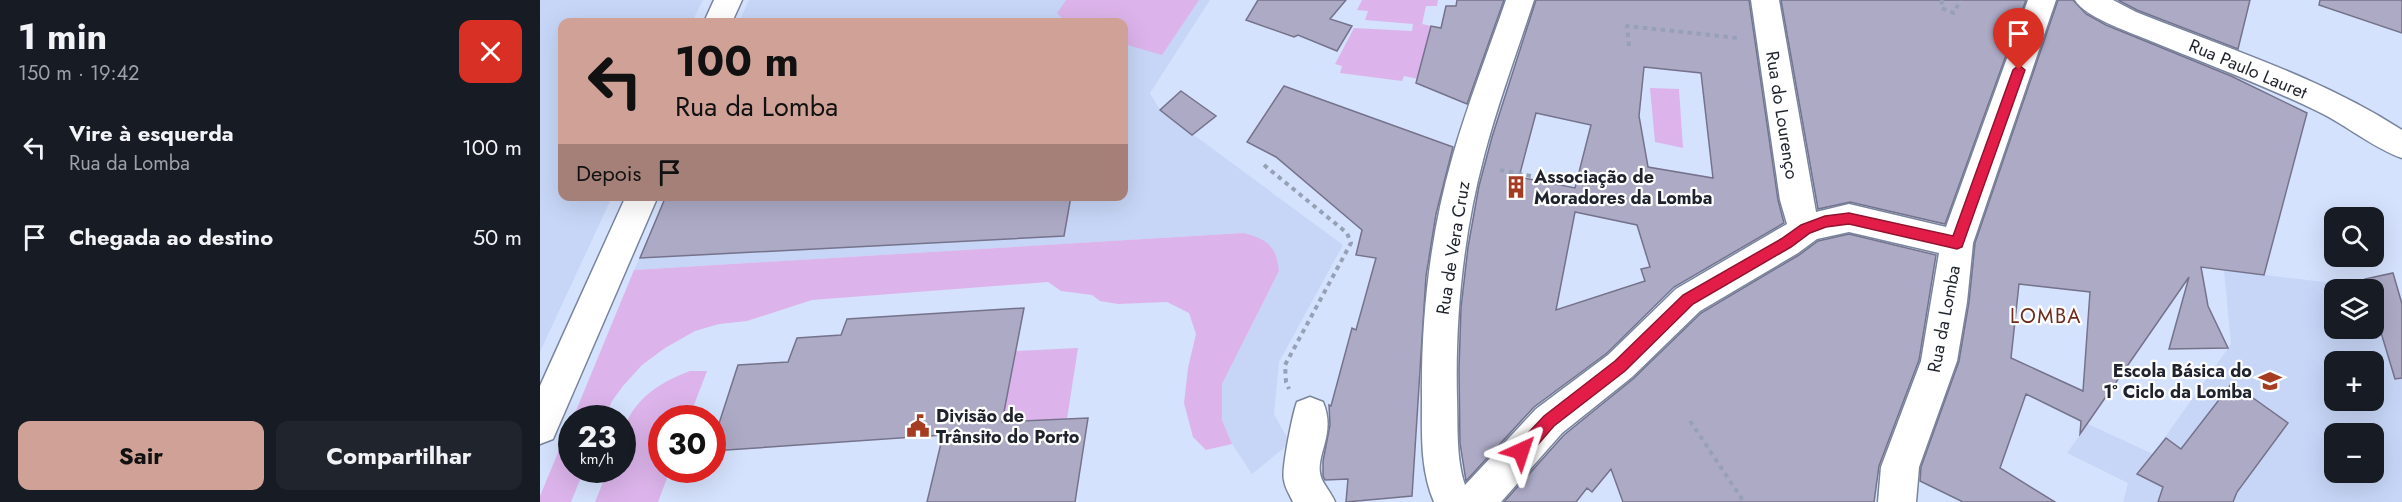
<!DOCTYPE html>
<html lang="pt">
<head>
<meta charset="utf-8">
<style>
	:root { --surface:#171b24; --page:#20242c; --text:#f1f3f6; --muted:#9ea1a6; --accent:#cfa197 }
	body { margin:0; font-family:Jost,sans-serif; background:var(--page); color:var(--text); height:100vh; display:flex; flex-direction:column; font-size:22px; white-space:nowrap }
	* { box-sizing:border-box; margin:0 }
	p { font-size:20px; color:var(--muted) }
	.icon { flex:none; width:33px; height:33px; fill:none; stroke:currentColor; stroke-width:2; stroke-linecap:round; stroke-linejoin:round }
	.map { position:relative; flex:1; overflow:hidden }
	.sheet { display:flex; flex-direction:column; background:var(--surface); width:540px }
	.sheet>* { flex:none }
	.hud { position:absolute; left:18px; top:18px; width:570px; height:183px; border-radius:12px; box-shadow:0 6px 24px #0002; background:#cfa197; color:#111; overflow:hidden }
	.fabs { position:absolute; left:1784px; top:207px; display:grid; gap:12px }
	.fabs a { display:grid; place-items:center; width:60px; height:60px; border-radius:12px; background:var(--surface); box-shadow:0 6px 24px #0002; font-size:30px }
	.speed { position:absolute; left:18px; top:405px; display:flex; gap:12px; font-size:30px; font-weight:700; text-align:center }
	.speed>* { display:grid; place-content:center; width:78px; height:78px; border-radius:50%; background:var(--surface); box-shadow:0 6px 24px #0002; line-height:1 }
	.speed small { font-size:15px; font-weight:400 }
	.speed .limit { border:9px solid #d22; background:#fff; color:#111 }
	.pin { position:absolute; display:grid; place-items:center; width:51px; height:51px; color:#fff; margin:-62px -26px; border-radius:50% 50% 50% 0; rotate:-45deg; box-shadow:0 0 6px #0007 }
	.pin .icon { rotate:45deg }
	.me { position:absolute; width:66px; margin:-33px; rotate:42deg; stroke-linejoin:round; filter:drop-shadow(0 0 4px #0008) }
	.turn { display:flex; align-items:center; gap:21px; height:126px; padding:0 18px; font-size:27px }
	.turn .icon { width:78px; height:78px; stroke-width:2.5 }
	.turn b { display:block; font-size:42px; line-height:51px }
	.then { display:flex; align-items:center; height:57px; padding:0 18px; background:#0003; gap:12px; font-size:22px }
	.round { display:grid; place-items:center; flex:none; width:63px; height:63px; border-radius:12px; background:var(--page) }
	.summary { display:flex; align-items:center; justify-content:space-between; height:102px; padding:0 18px }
	h1 { font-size:36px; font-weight:700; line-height:45px }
	.button { display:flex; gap:12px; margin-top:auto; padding:12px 18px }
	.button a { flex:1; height:69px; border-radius:12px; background:var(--accent); color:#111; font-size:24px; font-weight:700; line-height:69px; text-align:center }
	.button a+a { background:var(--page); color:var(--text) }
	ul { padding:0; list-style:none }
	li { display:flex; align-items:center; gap:18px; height:90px; padding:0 18px }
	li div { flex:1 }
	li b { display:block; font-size:22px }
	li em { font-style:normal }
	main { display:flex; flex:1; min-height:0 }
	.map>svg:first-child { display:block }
	.built { fill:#c7d6f7; fill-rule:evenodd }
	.green { fill:#dcb4eb }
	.building { fill:#adaac6; stroke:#75728b; stroke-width:1.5; fill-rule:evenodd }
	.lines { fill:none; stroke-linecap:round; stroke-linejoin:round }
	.street-casing { stroke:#79859d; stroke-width:3 }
	.secondary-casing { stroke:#79859d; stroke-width:3 }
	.path { stroke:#97a1b6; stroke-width:4; stroke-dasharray:4.5 4.5; stroke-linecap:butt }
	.street { fill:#fff; fill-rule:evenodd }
	.secondary { fill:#fff; fill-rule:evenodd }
	.route { fill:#e11d48; stroke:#92132f; stroke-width:1.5 }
	.labels { text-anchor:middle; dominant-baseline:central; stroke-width:4.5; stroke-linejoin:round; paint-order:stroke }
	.street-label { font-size:18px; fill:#1f232d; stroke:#fff }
	.poi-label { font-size:18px; font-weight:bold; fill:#1f232d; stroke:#fff; text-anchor:start }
	.neighbourhood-label { font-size:20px; letter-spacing:1.5px; fill:#6f2b1b; stroke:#fff }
</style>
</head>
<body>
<main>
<section class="sheet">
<div class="summary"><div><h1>1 min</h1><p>150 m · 19:42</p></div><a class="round" style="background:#d93025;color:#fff"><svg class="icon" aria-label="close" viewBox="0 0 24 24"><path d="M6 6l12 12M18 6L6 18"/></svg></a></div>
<ul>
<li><svg class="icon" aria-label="left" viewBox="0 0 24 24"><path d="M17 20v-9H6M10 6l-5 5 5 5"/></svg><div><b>Vire à esquerda</b><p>Rua da Lomba</p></div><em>100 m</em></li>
<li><svg class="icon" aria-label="arrive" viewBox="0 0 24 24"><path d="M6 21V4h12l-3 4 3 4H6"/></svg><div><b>Chegada ao destino</b></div><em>50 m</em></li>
</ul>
<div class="button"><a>Sair</a><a>Compartilhar</a></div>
</section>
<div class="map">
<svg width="1862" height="502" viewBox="0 0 1862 502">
	<rect width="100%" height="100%" fill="#d5e2fd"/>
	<path class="built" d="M0,0H163L152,22H22V196L72,197L0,352Z
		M209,0H670L610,93L620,110L803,245L739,362L734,414L750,443L712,474L692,444L682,420V384L739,271L703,233L94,270L126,197L584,196V22H199Z
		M1684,270L1801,284L1853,273L1862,304V502H1583L1588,483L1527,453L1548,424L1613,454L1691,344ZM1794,290H1833V328H1794ZM1794,362H1833V400H1794ZM1794,434H1833V472H1794Z"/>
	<path class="green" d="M526,0H659L622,55L584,44V22H526L517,13Z
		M822,0H898L897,6H886L882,24L891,26L878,79L864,76L862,81L800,73L802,66L795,64L814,28L872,31L873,24L825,20L828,11L817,10Z
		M1110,88L1139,89L1143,148L1115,142Z
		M703,233C727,239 736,245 739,271L682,384V420L692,444L666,450L653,437L644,403L648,368L656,334L649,313L627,302L578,304L560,301L552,295L521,291L508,282L272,300L207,321L179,324L155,331L125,348L102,365L83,386L72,401L65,418H33L94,270Z
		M538,348L527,419L462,422L475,351Z
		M150,371H167L149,418H122V470H130L118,502H55L68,470H82C82,458 80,443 83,432C93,399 120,382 150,371Z
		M31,421L32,470H44L31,502H0V496Z"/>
	<path class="building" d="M718,0H806L790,19L812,26L797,51L758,35L754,37L706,20Z
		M917,0H964L927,104L876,83L891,26L901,28L906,6H916Z
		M996,0H1209L1238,200L1244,223L1134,287L1067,353L994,407L926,481L920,443L919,369L921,308L928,247L939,186L952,137ZM1104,67L1161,73L1173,178L1108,167L1099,116ZM996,113L1051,125L1035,188L979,177ZM1035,212L1097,225L1110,267L1101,269L1105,281L1016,310Z
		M1241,0H1486L1405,224L1310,202L1278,209Z
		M1518,0H1533L1546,14L1566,25L1691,76L1767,113L1724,275L1661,267L1668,306L1688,348L1629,349L1649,277L1540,434L1541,421L1486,394L1460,468L1515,502H1423L1380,481L1381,467L1419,361L1429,302L1435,243ZM1479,284L1550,292L1543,391L1471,358Z
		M1578,0H1710L1698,49L1597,10Z
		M1780,0H1862V33L1779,5Z
		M744,86L913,147L896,214L886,276L872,496L806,502L808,479L785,480L783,476V461L790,425L789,405L791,406L812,328L816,330L836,258L816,255L822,230L736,157L707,142Z
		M641,91L676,116L652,135L620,110Z
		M126,196H531L524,236L100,258Z
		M1309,234L1396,255L1379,360L1339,466L1334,502H1083L1071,469L1052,492L1047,488L1036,502H964L1024,435L1093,379L1161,313L1259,255L1278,241Z
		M1853,273L1862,304V378L1855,379L1833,306V290H1828L1825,279Z
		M484,308L462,422L548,418L535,502H387L403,435L172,451V445L198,365L248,362L257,338L301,335L307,319Z
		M1692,383L1748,423L1697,492L1693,502H1618L1623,487L1597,474L1626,438L1641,449Z"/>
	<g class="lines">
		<g class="street-casing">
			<path id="street" d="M966,0H994C977,52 958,103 944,156C923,235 915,318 917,399C918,427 916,459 925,485L996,409L1068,355L1136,289L1247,224L1240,200L1211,0H1239L1276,212L1309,204L1406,227L1488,0H1516L1433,243L1427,302L1417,361L1379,467L1376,502H1338L1341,467L1381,361L1399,253L1309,232L1277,239L1258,253L1160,311L1092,377L1022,433L961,502H894C880,469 882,434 882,399C881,317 890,234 913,155C928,103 948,52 966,0Z
				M1535,0H1573L1596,12C1686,48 1780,77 1862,130V158C1835,149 1806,125 1779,112C1722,84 1664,63 1606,39C1587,31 1545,17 1535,0Z
				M770,397L783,402C797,435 774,455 781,477C782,482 792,494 795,502H753C750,495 745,488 744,480C741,471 753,412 757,402Z"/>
		</g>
		<g class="secondary-casing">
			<path id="secondary" d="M174,0H202L192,22H164Z
				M86,196H118L13,439L0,444V386Z"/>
		</g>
		<path class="path" d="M1402,0L1401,8L1414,13L1420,0
			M1089,46L1087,26L1198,38
			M724,165L807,233L811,243L745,365L746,382L749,389
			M960,170L1012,180
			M1150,421L1204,502"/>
		<use href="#street" class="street"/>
		<use href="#secondary" class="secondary"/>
	</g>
	<path class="route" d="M1479,65L1485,70L1422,247L1417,249L1309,224L1286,227L1270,233L1251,247L1153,304L1085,371L1014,426L987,457L981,459L976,457L974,451L976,446L1004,416L1075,361L1143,295L1241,239L1261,225L1285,216L1309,213L1413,236L1473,70Z"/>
	<defs>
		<g id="building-bare" transform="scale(1.8)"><path d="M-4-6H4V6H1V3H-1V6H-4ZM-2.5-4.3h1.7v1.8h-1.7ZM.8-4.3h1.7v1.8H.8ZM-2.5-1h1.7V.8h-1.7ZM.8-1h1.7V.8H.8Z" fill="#a53c22" stroke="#fff" stroke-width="2.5" paint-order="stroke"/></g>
		<g id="school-bare" transform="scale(1.8)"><path d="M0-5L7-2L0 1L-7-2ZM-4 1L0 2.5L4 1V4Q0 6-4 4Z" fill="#a53c22" stroke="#fff" stroke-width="2.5" paint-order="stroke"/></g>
		<g id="civic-bare" transform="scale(1.8)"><path d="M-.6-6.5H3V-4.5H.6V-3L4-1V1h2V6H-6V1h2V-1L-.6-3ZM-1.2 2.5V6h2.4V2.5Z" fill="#a53c22" stroke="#fff" stroke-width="2.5" paint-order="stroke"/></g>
	</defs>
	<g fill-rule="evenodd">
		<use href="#building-bare" x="976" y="187"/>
		<use href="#school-bare" x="1730" y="381"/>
		<use href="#civic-bare" x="378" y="426"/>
	</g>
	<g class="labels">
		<g class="street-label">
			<text transform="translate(1708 69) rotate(23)">Rua Paulo Lauret</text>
			<text transform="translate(1242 115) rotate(81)">Rua do Lourenço</text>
			<text transform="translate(913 248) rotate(-81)">Rua de Vera Cruz</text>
			<text transform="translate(1404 319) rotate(-79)">Rua da Lomba</text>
		</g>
		<g class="poi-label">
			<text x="994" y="177">Associação de<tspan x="994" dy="21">Moradores da Lomba</tspan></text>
			<text x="1712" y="371" text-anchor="end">Escola Básica do<tspan x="1712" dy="21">1º Ciclo da Lomba</tspan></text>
			<text x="396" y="416">Divisão de<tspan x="396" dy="21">Trânsito do Porto</tspan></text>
		</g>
		<g class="neighbourhood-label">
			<text x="1506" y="316">LOMBA</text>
		</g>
	</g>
</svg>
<div class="fabs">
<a><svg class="icon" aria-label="search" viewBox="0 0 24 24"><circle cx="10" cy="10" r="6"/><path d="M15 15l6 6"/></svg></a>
<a><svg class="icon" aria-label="layers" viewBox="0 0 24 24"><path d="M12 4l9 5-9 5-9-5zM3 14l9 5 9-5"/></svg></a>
<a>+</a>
<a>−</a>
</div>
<div class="speed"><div>23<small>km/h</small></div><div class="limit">30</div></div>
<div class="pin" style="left:1479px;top:70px;background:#d93025"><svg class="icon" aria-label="arrive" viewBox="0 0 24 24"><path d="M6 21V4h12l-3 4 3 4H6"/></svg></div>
<svg class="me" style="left:981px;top:451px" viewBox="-20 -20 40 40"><path d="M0-17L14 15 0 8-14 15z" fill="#e11d48" stroke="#fff" stroke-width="4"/></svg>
<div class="hud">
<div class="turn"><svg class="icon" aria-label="left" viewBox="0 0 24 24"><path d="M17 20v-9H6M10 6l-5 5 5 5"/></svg><div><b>100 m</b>Rua da Lomba</div></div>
<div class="then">Depois<svg class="icon" aria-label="arrive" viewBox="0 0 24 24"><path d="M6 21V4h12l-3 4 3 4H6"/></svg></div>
</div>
</div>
</main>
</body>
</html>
